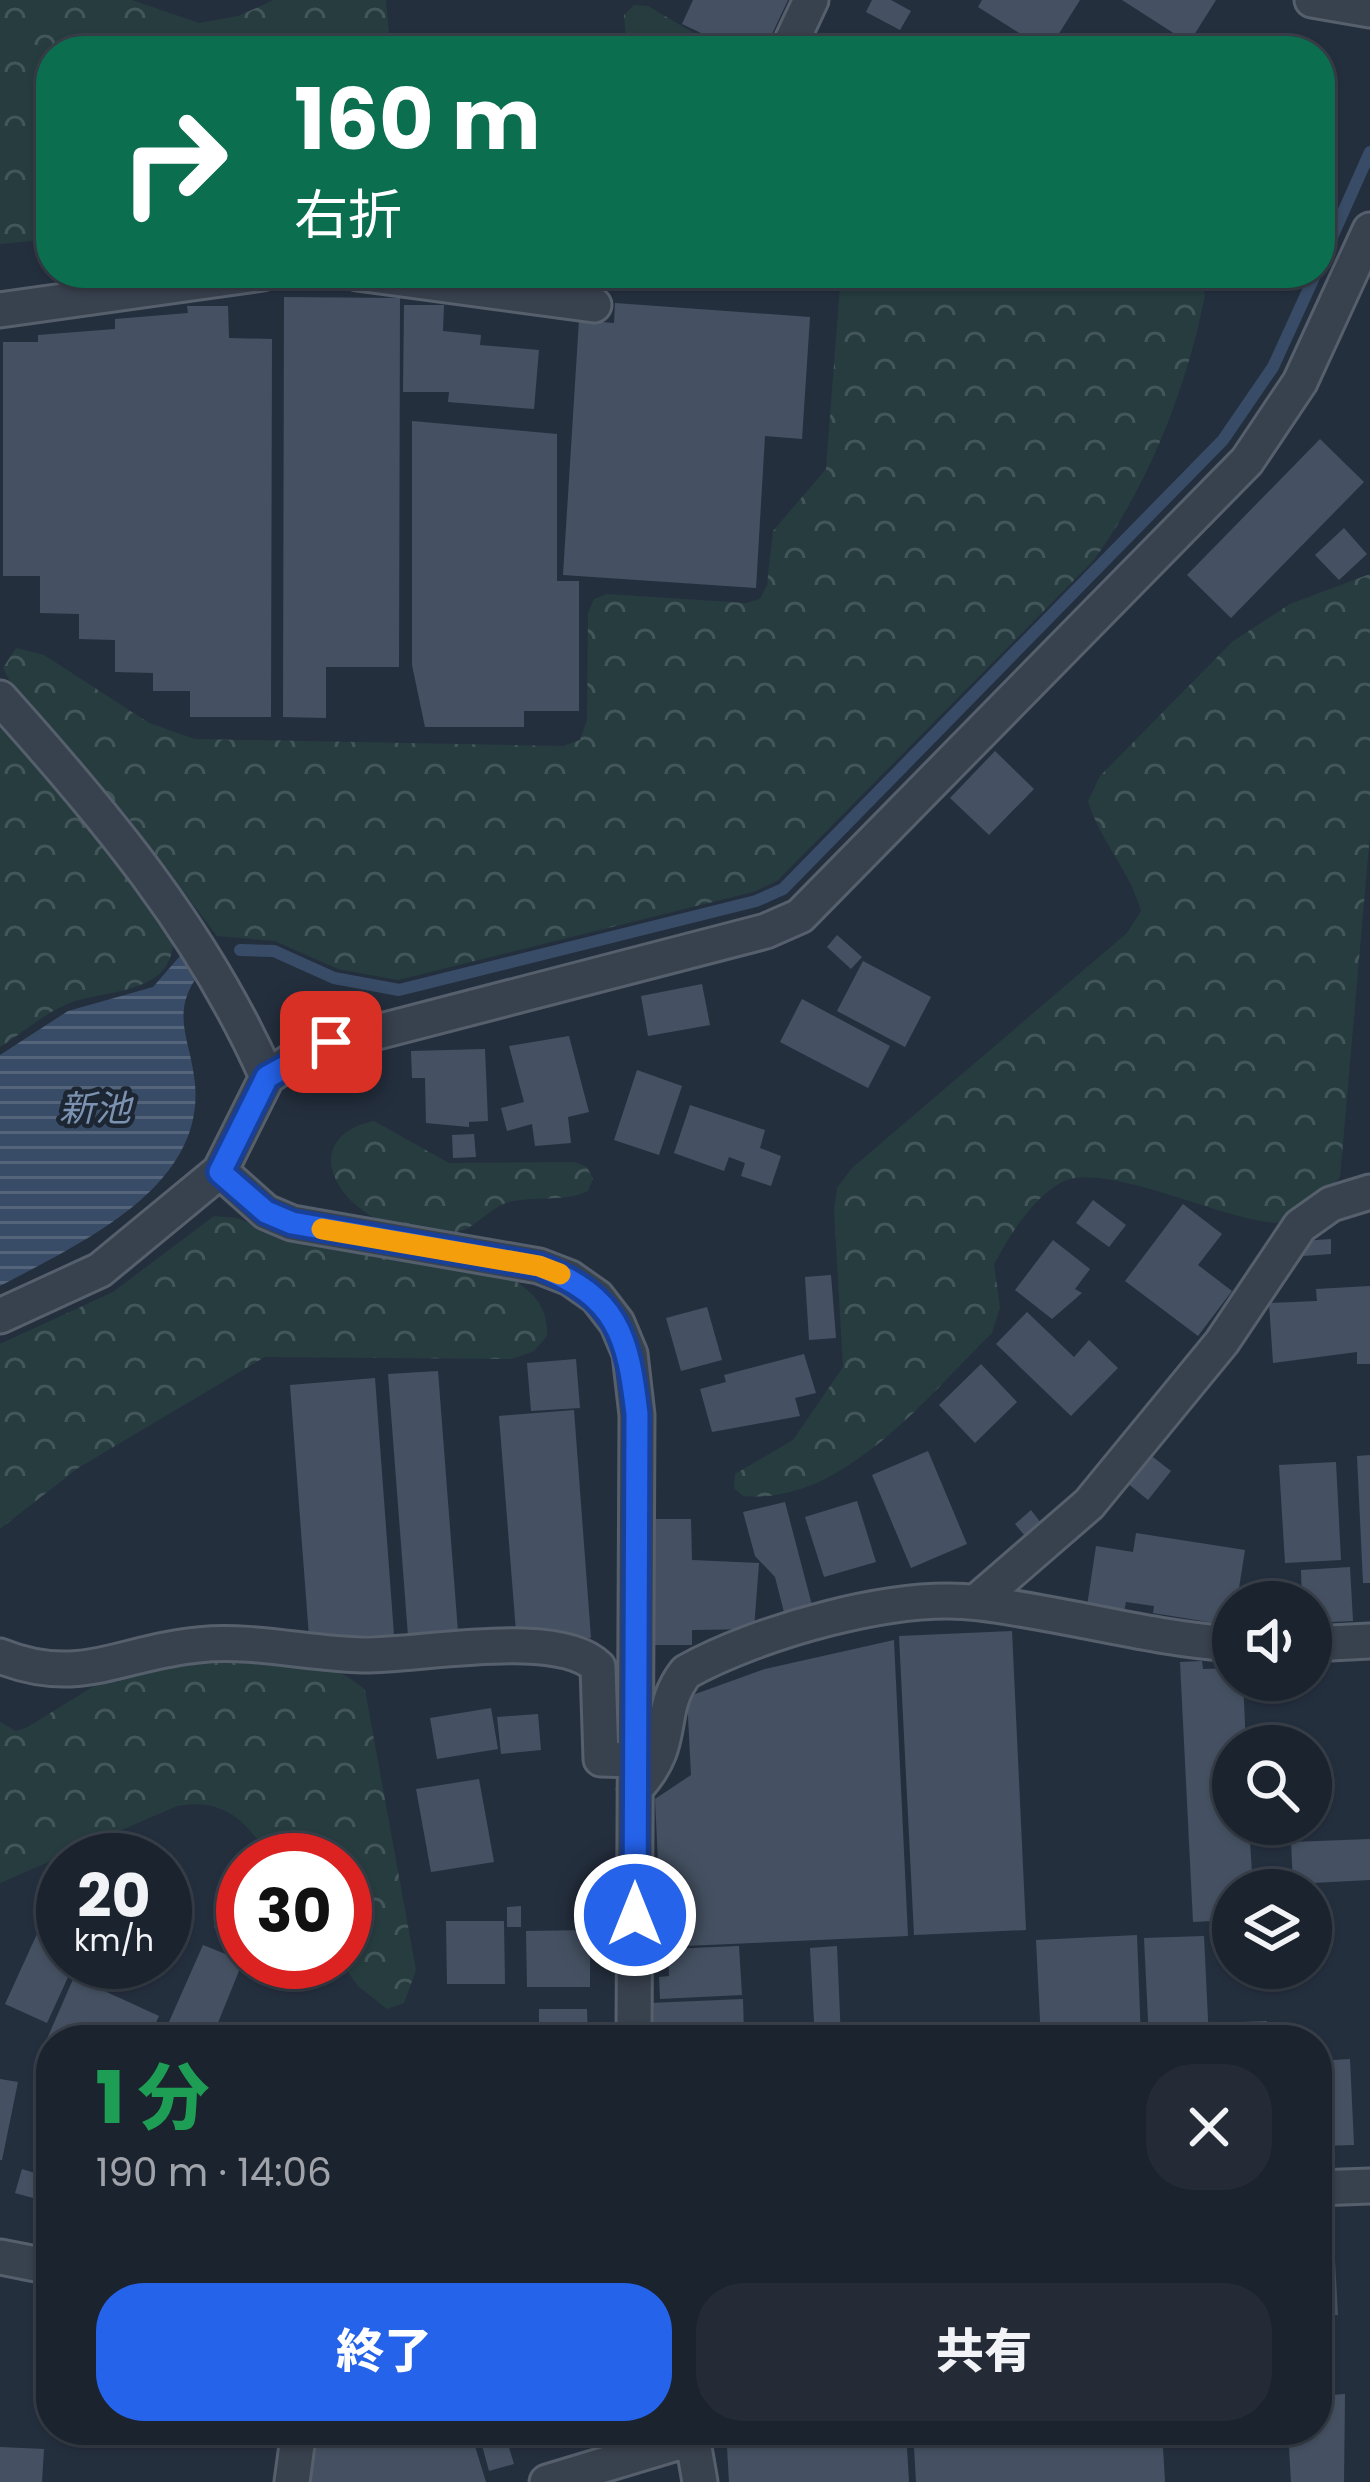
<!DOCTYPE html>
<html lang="ja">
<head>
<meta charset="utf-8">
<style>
	:root { --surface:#1b232e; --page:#242b36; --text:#f1f3f6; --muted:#a0a4aa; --line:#39404a; --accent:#2563eb }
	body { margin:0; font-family:Poppins,"Noto Sans JP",sans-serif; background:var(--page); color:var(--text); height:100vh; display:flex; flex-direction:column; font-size:45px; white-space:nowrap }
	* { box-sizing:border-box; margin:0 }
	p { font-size:39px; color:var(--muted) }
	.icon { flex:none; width:66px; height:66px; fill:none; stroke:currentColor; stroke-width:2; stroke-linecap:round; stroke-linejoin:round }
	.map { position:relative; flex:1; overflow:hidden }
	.side { position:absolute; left:36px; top:2025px; width:1296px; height:420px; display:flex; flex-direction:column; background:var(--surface); border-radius:48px; box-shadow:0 3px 9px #0004,0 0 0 3px var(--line) }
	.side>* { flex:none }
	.guide { position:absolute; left:36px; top:36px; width:1299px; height:252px; border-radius:48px; box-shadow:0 3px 9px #0004,0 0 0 3px var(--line); background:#0b6e4f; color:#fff; overflow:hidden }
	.buttons { position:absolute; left:1212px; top:1581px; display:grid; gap:24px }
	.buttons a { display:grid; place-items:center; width:120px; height:120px; border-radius:50%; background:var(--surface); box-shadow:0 3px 9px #0004,0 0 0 3px var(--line); font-size:60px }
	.speed { position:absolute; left:36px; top:1833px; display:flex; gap:24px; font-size:60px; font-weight:700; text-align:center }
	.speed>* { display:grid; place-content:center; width:156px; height:156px; border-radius:50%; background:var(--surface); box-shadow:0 3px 9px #0004,0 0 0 3px var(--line); line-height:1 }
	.speed small { font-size:30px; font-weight:400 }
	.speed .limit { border:18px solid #d22; background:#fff; color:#111 }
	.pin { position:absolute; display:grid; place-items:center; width:102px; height:102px; color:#fff; margin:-51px; border-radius:24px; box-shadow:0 6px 18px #0006 }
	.me { position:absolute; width:132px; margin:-66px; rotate:0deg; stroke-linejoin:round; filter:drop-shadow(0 0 9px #0008) }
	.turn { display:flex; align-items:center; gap:42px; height:252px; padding:0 60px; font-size:54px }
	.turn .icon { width:156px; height:156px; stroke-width:2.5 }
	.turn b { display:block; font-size:84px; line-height:102px }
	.round { display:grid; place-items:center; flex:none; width:126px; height:126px; border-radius:48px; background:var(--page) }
	.overview { display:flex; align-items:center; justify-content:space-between; height:204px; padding:0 60px }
	h1 { font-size:72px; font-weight:800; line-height:90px; color:#1e9e55 }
	.button { display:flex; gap:24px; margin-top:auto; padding:24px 60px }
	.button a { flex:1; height:138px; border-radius:48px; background:var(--accent); color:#fff; font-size:48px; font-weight:800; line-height:138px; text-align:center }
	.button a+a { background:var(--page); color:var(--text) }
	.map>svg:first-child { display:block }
	.forest { fill:url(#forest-crowns) }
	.water { fill:url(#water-rules) }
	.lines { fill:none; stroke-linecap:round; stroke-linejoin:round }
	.stream { stroke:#394c67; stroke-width:12 }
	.building { fill:#455162 }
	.street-casing { stroke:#565f6c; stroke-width:39 }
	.street { stroke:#38414e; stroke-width:33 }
	.route-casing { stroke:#184099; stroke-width:30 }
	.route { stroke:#2563eb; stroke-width:21 }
	.slow { stroke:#f59e0b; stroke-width:21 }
	.labels { text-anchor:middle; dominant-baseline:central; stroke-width:9; stroke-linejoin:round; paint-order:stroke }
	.water-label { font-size:36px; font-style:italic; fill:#7c92b1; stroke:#1d2633 }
</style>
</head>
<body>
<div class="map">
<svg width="1370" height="2482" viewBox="0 0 1370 2482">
	<defs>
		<pattern id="forest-crowns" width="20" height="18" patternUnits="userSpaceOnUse" patternTransform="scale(3)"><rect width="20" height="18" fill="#263c3f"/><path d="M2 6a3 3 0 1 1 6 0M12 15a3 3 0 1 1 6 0" fill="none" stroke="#435659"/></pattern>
		<pattern id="water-rules" width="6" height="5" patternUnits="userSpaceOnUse" patternTransform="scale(3)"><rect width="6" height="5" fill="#394c67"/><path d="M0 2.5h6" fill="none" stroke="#53647b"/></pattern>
	</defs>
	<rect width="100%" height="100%" fill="#242f3e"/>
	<path class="forest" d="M0,0H132L199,23L238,16L274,0H386L389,35L398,51H51V239L0,244Z
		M634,5L648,6L724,51H627L624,15Z
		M841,273H1197L1205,295C1187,387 1149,485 1093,561L777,881L753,892L398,980L338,969L275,941L217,936L127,816L14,690L3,668L16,648L44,655L149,723L195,739L563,746L580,740L587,720L588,613L594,599L607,594L746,603L760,599L767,585L773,531L826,469Z
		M1370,574V834L1340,1177L1329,1190L1277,1223C1223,1220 1111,1164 1067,1180C1036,1192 1008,1237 994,1265L1000,1308L992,1333C928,1395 843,1506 743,1496L734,1488L735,1474L793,1440L843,1367L834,1210L837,1188L852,1168L1127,933L1141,911C1130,871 1100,841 1088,801L1100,776L1232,642L1290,604Z
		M0,722L102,837L173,944C169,997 100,989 65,1005C42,1015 21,1034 0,1047Z
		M374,1121L449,1163L575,1162L587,1167L593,1179L588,1191C566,1202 539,1196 514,1201C488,1205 476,1233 448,1233C426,1234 394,1228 375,1218C326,1192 308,1135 374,1121Z
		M214,1216L237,1218L287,1239L517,1282C538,1297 548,1310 547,1336L534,1351L512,1359L265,1357L78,1468L0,1529V1344L113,1292Z
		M199,1657C252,1661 324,1651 365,1690L416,1970L404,2003L387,2009L358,1986L341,1962L345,1860H272C247,1822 225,1797 177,1806L0,1883V1722L16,1731L26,1728L99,1683Z"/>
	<path class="water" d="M180,956L196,978C172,1014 189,1038 194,1076C211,1186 80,1243 0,1286V1055L68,1011L153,987Z"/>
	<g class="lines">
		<path class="stream" d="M1320,264L1370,152
			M240,950L274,951L334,978L399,990L756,901L783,889L1223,440L1273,367L1316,273"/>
	</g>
	<path class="building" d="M693,0H788L764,51H739L682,24Z
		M872,0H891L911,11L900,30L866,12Z
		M982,0H1080L1048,51L978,7Z
		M1122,0H1216L1189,43Z
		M1203,36L1221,51H1190Z
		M542,273H608L606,286Z
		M651,273H712L711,285L651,280Z
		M284,297L400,298L399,667H326V718L283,717Z
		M615,303L810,317L802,439L765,436L756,588L563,575L579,320L614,323Z
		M404,305H444L443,331L481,335L480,345L539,350L534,409L448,402L449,392H403Z
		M187,306H228L229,338L272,339L271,717H190V691H153V673L115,672V640L79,639V614L40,613V576H3V342H38V335L115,329V319L188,313Z
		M412,421L557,434V581H579V711H524V727H425L412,665Z
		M1320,439L1364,482L1231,618L1187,575Z
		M1344,528L1367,554L1339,580L1315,555Z
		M995,751L1034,789L989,835L950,798Z
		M837,935L862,957L851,969L827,947Z
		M863,961L931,997L905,1047L837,1011Z
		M702,984L710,1025L648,1036L641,996Z
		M802,999L890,1046L868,1088L780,1042Z
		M569,1036L589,1112L568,1117L571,1143L535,1146L532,1124L507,1131L501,1108L524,1102L509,1046Z
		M485,1049L488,1121L469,1122V1127L426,1123L425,1078H412L411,1051Z
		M637,1070L682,1086L659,1155L614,1140Z
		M690,1105L765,1130L760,1148L781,1156L771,1186L741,1176L745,1163L729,1157L724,1171L674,1153Z
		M474,1134L476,1157L453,1158L452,1135Z
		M1093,1200L1126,1225L1109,1247L1076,1223Z
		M1183,1204L1222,1234L1198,1265L1232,1291L1198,1336L1125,1281Z
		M1331,1239V1254L1303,1256L1302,1241Z
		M1053,1240L1090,1269L1075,1289L1082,1293L1052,1319L1015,1290Z
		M831,1275L836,1338L809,1340L805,1277Z
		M1370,1286V1364H1357V1352L1273,1363L1269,1303L1317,1301L1316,1289Z
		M707,1307L722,1360L681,1371L666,1318Z
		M1027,1312L1074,1357L1089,1340L1118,1368L1071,1416L996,1344Z
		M804,1354L816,1393L795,1398L800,1416L712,1432L700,1389L726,1382L724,1375Z
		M576,1359L580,1408L531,1411L527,1363Z
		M981,1364L1017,1402L975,1443L939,1405Z
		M438,1371L458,1632L408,1636L388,1374Z
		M375,1378L394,1635L309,1637L290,1385Z
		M574,1410L591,1638L516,1632L499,1416Z
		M928,1451L967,1544L911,1568L872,1475Z
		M1149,1454L1171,1471L1148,1500L1126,1482Z
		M1370,1455V1583H1363L1357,1456Z
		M1336,1462L1341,1560L1285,1563L1279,1465Z
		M857,1501L876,1562L824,1577L805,1517Z
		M785,1502L813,1609L785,1616L775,1577L755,1556L743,1512Z
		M1031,1510L1041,1523L1025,1536L1015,1524Z
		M654,1519H691L692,1560L759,1563L754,1629L692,1630V1645H655Z
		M1136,1533L1245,1550L1233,1626L1153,1613L1154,1606L1126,1602L1124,1612L1087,1606L1096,1546L1133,1552Z
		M1350,1567L1353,1621L1311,1623V1602H1302L1301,1570Z
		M1012,1631L1026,1930L914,1935L899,1636Z
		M894,1640L908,1936L662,1947L655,1799L691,1775L687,1697L765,1669Z
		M1202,1661L1203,1669L1233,1668V1680H1243L1246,1746H1233V1824H1249L1253,1890H1233V1920L1193,1922L1180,1662Z
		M491,1708L498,1749L437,1759L430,1718Z
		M538,1714L541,1750L501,1754L497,1717Z
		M479,1779L494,1862L431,1872L416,1789Z
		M1370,1839V1880L1293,1884L1291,1842Z
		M220,1895L243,1900V1933L214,1928Z
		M521,1906V1927H507V1907Z
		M446,1921H504L505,1984H447Z
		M590,1930V1987H527L526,1931Z
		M37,1934L63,1946V1962H75L47,2023L5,2004Z
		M1137,1935L1141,2040H1041L1036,1940Z
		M1204,1936L1209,2040H1149L1144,1938Z
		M203,1945L243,1961L211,2040H161Z
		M739,1946L742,1995L660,1999L659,1977L669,1976L668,1949Z
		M837,1946L841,2039L815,2040L810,1948Z
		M74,1977L159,2016L148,2040H51V2052L43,2048Z
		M743,1999L744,2034L652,2032L650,2003Z
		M539,2009H587L588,2040H539Z
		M1267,2021L1268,2040H1220L1219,2023Z
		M1350,2059L1354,2145L1317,2146V2061Z
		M0,2079L18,2082L2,2160H0Z
		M22,2169L51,2178V2203L15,2193Z
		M1333,2223L1338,2315L1317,2316V2224Z
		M1345,2394L1344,2482H1291L1288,2430H1317V2396Z
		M206,2430H278L274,2446Z
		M318,2430H470L486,2482H306Z
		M726,2430H906L909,2482H729Z
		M913,2430H1162L1165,2482H916Z
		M504,2431L514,2464L489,2471L480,2438Z
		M0,2447L44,2449L42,2482H0Z"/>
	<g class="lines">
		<g class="street-casing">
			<path id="street" d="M1312,0L1370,10
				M787,51L811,0
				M357,273L594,305
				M0,310L263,273
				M0,698C105,815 203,932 267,1077
				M220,1171L266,1212L292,1223L539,1266L570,1278L597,1297L617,1323L630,1354L637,1415L634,2040
				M0,1316L100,1270L220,1171L267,1077L308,1050L766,931L800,916L1247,461L1300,382L1370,230
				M976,1602L1089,1504L1222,1342L1300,1226L1331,1204L1370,1192
				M1311,1644L1370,1641
				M0,1656C80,1688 121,1652 198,1645C253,1639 309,1654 363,1655C419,1656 558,1627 598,1667L601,1759L635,1760
				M635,1789C680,1741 654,1713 686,1672C758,1632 896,1592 979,1603C1064,1613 1146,1638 1233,1644
				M1317,2188L1370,2186
				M0,2257L51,2267
				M691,2430L700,2482
				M292,2482L299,2430
				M547,2482L693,2438"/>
		</g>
		<use href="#street" class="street"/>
	</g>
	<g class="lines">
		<g class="route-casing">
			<path id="route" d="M331,1042L267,1077L220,1172L266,1212L292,1223L539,1266C618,1297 628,1336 637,1414L635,1915"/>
		</g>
		<use href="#route" class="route"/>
		<path class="slow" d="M322,1229L539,1266L560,1274"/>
	</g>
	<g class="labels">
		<g class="water-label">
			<text x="95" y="1108">新池</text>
		</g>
	</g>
</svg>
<div class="buttons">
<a><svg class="icon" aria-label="sound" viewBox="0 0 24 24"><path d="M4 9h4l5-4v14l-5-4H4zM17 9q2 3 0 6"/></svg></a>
<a><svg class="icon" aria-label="search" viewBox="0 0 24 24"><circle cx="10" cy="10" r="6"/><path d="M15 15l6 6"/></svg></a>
<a><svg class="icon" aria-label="layers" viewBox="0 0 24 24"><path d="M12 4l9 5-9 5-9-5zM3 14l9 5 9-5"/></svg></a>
</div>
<div class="speed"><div>20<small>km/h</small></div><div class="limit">30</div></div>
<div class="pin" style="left:331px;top:1042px;background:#d93025"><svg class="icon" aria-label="arrive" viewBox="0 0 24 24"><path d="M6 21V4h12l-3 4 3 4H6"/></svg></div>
<svg class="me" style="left:635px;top:1915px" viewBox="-20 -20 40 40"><circle r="17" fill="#2563eb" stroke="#fff" stroke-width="3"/><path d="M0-11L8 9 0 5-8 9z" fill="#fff"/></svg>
<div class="guide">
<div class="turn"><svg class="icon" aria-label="right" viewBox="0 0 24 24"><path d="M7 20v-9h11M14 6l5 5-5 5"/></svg><div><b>160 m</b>右折</div></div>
</div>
<section class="side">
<div class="overview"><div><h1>1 分</h1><p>190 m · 14:06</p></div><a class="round"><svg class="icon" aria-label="close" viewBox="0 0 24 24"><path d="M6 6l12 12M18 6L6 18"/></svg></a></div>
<div class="button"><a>終了</a><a>共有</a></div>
</section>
</div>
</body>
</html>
